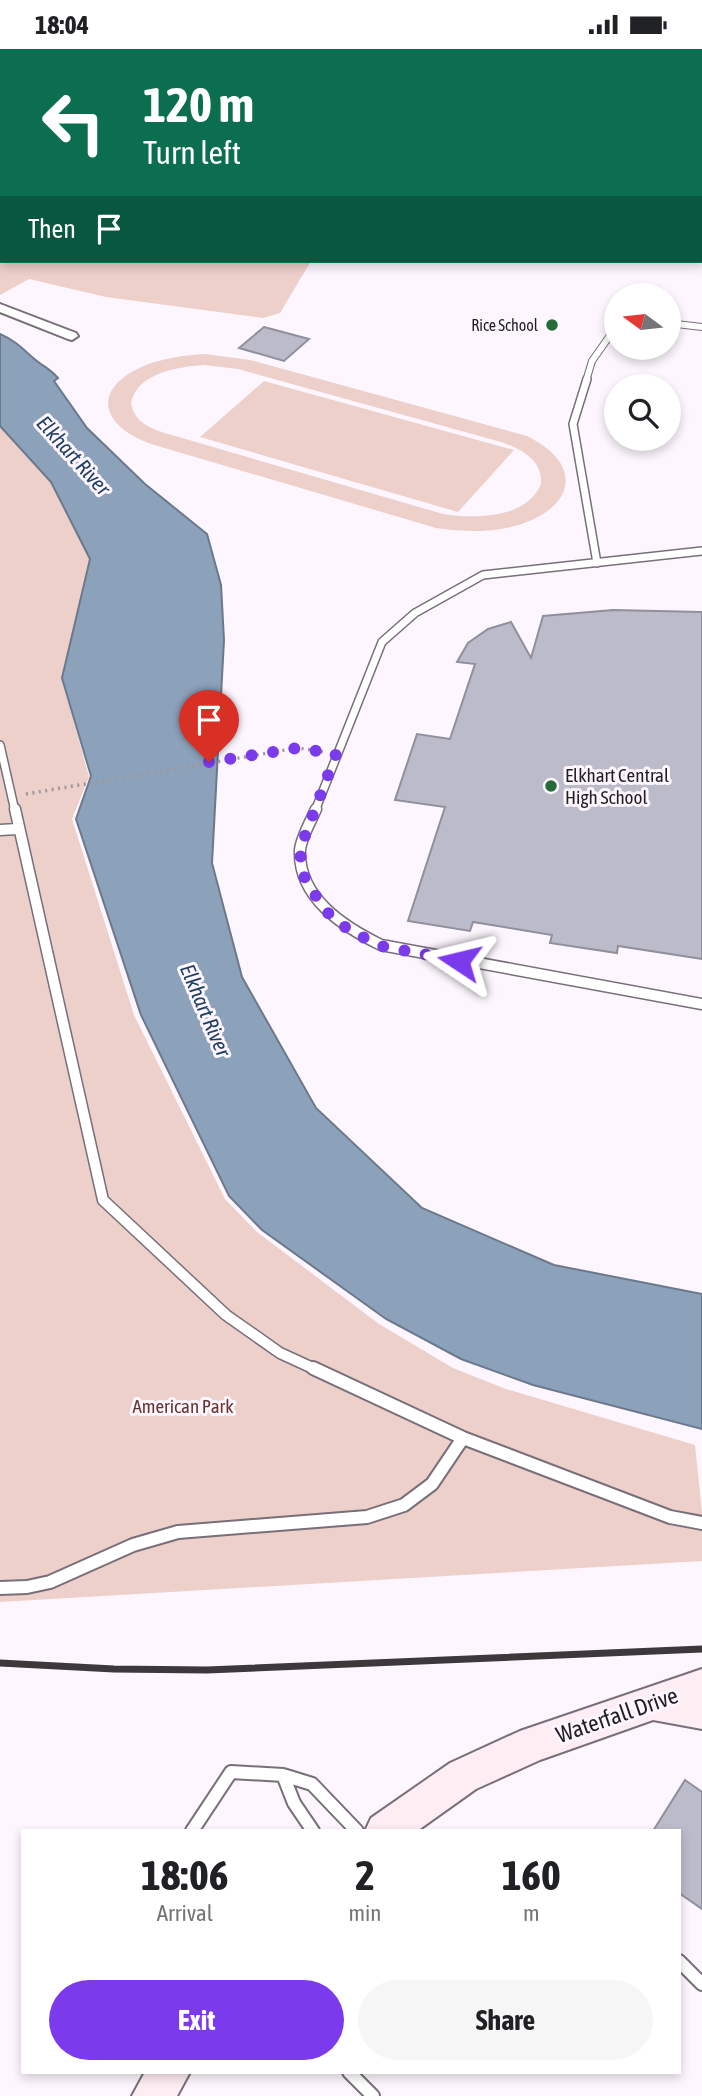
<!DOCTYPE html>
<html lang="en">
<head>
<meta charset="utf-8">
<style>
	:root { --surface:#fff; --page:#f6f6f6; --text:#202124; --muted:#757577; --accent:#7c3aed }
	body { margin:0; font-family:"Asap Condensed",sans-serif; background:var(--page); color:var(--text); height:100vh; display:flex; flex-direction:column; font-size:26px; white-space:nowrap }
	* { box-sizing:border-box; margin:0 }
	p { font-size:23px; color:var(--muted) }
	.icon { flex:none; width:38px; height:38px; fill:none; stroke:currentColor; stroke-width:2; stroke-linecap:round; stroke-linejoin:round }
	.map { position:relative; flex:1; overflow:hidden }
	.drawer { position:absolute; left:21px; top:1780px; width:660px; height:245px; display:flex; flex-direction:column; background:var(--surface); border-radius:0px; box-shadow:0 4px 10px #0003 }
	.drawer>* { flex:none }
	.top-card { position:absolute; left:0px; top:0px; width:704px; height:214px; box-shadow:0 4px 10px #0003; background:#0b6e4f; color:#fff; overflow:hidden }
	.needle { width:46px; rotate:285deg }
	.tools { position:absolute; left:604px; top:234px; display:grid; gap:14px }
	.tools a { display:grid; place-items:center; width:77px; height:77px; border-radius:50%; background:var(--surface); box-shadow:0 4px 10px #0003; font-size:35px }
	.pin { position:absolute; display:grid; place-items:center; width:60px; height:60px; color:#fff; margin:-72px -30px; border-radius:50% 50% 50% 0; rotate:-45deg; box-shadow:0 0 7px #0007 }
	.pin .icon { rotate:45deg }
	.me { position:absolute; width:77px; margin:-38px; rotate:280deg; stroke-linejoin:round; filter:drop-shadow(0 0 5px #0008) }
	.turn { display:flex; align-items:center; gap:24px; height:147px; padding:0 28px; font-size:32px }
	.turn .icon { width:91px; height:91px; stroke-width:2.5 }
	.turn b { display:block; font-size:49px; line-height:60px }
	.then { display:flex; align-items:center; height:66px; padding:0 28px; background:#0003; gap:14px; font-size:26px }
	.eta { display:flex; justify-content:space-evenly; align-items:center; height:119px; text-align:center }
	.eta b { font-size:42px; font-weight:700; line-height:49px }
	.button { display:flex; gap:14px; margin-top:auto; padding:14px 28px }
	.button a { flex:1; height:80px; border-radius:42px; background:var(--accent); color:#fff; font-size:28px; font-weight:700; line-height:80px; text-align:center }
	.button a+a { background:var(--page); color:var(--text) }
	.status { display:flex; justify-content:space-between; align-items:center; height:49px; padding:0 35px; background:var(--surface); direction:ltr }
	.status svg { height:19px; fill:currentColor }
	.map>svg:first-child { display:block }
	.green { fill:#edd0ca; fill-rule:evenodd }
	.water { fill:#8ca1ba; stroke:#6c798c; stroke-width:2 }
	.building { fill:#bcbbca; stroke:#908f9d; stroke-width:2 }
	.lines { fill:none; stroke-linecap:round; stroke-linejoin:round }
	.service-far3-casing { stroke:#786f7a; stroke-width:8 }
	.service-far2-casing { stroke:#786f7a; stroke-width:10 }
	.service-far1-casing { stroke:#786f7a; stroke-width:13 }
	.service-casing { stroke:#786f7a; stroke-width:16 }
	.minor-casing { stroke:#786f7a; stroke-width:4 }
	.secondary-casing { stroke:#786f7a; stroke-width:4 }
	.primary-casing { stroke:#af8a97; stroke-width:3 }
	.path { stroke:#9e989e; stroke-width:3.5; stroke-dasharray:2 4.5; stroke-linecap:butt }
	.service-far3 { stroke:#fff; stroke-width:6 }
	.service-far2 { stroke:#fff; stroke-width:7 }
	.service-far1 { stroke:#fff; stroke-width:10 }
	.service { stroke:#fff; stroke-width:12 }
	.minor { fill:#fff; fill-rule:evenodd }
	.secondary { fill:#feedf3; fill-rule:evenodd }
	.primary { fill:#fddce7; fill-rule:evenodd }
	.rail { stroke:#3c383c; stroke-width:7 }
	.route { stroke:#7c3aed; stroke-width:12; stroke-dasharray:0 21.6 }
	.poi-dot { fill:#236b38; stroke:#fdf6fe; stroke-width:2.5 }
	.labels { text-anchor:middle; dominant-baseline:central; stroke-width:6; stroke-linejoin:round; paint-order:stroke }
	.far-poi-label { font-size:16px; fill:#211d21; stroke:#fdf6fe; text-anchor:end }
	.poi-label { font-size:19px; fill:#211d21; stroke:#fdf6fe; text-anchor:start }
	.park-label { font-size:19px; fill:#66342c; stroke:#fdf6fe }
	.water-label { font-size:21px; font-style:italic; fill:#1f3f63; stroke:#fdf6fe }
	.near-street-label { font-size:23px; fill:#211d21; stroke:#fdf6fe }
</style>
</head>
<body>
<div class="status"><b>18:04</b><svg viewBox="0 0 49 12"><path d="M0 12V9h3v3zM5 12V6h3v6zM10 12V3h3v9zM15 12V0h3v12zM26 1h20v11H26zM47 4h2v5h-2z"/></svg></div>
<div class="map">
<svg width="702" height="2047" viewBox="0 0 702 2047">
	<rect width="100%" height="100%" fill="#fdf6fe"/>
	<path class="green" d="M37,0H334L35,2Z
		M0,150L2,212H311L280,264L263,269L106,248L29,230L0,246Z
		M205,305L250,311L527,387C593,420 567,467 506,479C482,484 459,482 436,479L151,395C100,377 90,339 146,316C165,309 185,306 205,305ZM204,316L238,320L501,393C521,400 543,411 541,435C526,470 475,470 443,465L165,384C149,379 133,372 131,353C139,323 178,318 204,316Z
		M264,332L514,401L458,463L200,388Z
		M0,377L51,433L90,510L62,629L89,728L72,770L134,966L225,1150L257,1183L379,1275L453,1319L506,1340L695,1396L702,1463V1512L0,1553Z"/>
	<path class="water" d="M0,285C22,295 24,303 41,315C47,319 52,322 58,329L54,332L87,379L145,435L207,485L221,536L224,591L212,814L242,928L316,1059L422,1159L554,1216L702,1245V1380L533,1336L461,1310L386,1270L262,1181L229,1147L141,966L76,770L91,727L62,629L90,510L51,433L0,377Z"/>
	<path class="building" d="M264,278L309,290L284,312L239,299Z
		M613,561L702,563V910L618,897L617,904L550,894L552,886L473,873L470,882L408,872L445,758L395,751L417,685L450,690L475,615L457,613L468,594L488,580L511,573L531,609L543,567Z
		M685,1731L702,1743V1860L679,1844V1782H653Z"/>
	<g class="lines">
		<g class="service-far3-casing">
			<path id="service-far3" d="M598,0L600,2
				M182,2L196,0
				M627,2L639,0
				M668,274L702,278
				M586,332L592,312L616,278"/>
		</g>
		<g class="service-far2-casing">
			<path id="service-far2" d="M587,330L573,375L597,514
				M0,696L15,762
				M315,762L382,593L415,564L483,526L702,502"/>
		</g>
		<g class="service-far1-casing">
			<path id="service-far1" d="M15,760L103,1151L226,1266L280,1304L317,1321
				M316,760C311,772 301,789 300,801C298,849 344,878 381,896L702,955
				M0,781L17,780"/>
		</g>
		<g class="service-casing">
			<path id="service" d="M313,1319L463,1389L670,1468L702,1474
				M0,1539L27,1538L50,1533L133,1496L178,1483L367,1468L404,1456L432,1435L463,1389
				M192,1782L231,1723L283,1726
				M313,1782L294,1754L283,1726L312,1735L357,1782
				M679,1912L702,1935
				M349,2023L373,2047"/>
		</g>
		<g class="minor-casing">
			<path id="minor" d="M346,0H368L345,2Z
				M378,0H388L389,2H379Z
				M421,0H432L433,2H422Z
				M0,44H2V50H0Z
				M0,255L76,284L78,287L72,291L68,290L0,263Z"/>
		</g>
		<g class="secondary-casing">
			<path id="secondary" d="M702,1620V1680L653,1671L540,1711L476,1740L417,1782H365L371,1769L450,1714L520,1682Z
				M145,2023H190L177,2047H132Z"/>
		</g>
		<g class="primary-casing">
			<path id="primary" d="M0,129H2V141H0Z"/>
		</g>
		<path class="path" d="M26,745L298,699L324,703"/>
		<use href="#service-far3" class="service-far3"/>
		<use href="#service-far2" class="service-far2"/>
		<use href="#service-far1" class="service-far1"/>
		<use href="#service" class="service"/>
		<use href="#minor" class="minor"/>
		<use href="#secondary" class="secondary"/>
		<use href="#primary" class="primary"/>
		<path class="rail" d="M0,1614L114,1620L207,1621L702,1600"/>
	</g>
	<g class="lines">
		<path class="route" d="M209,713L298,699L336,705L300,800L302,824L313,843L327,863L350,882L381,897L459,912"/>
	</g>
	<g class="poi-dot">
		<circle cx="552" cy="276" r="7"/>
		<circle cx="551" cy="737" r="7"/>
	</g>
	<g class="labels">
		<g class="far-poi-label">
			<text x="538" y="276">Rice School</text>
		</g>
		<g class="poi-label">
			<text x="565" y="726">Elkhart Central<tspan x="565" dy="22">High School</tspan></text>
		</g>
		<g class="park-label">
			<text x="183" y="1357">American Park</text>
		</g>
		<g class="water-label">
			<text transform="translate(74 406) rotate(48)">Elkhart River</text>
			<text transform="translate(206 961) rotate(67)">Elkhart River</text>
		</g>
		<g class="near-street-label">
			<text transform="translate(617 1666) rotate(-19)">Waterfall Drive</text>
		</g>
	</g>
</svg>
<div class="tools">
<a><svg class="needle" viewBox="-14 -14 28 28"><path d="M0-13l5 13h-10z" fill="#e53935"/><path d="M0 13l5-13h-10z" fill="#757577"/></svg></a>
<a><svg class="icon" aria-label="search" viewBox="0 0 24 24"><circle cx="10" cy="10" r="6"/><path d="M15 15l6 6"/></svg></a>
</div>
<div class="pin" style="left:209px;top:713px;background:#d93025"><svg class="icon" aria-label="arrive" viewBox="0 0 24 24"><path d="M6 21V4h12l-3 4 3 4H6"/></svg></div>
<svg class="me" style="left:459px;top:912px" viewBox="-20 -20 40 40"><path d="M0-17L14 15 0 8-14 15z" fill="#7c3aed" stroke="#fff" stroke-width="4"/></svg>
<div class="top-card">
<div class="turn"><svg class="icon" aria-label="left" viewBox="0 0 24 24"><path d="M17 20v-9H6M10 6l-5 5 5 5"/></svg><div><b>120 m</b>Turn left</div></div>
<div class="then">Then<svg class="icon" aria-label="arrive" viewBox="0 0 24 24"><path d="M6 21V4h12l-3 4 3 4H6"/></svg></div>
</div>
<section class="drawer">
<div class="eta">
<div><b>18:06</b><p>Arrival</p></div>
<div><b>2</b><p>min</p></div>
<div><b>160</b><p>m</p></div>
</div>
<div class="button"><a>Exit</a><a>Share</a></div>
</section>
</div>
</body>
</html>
